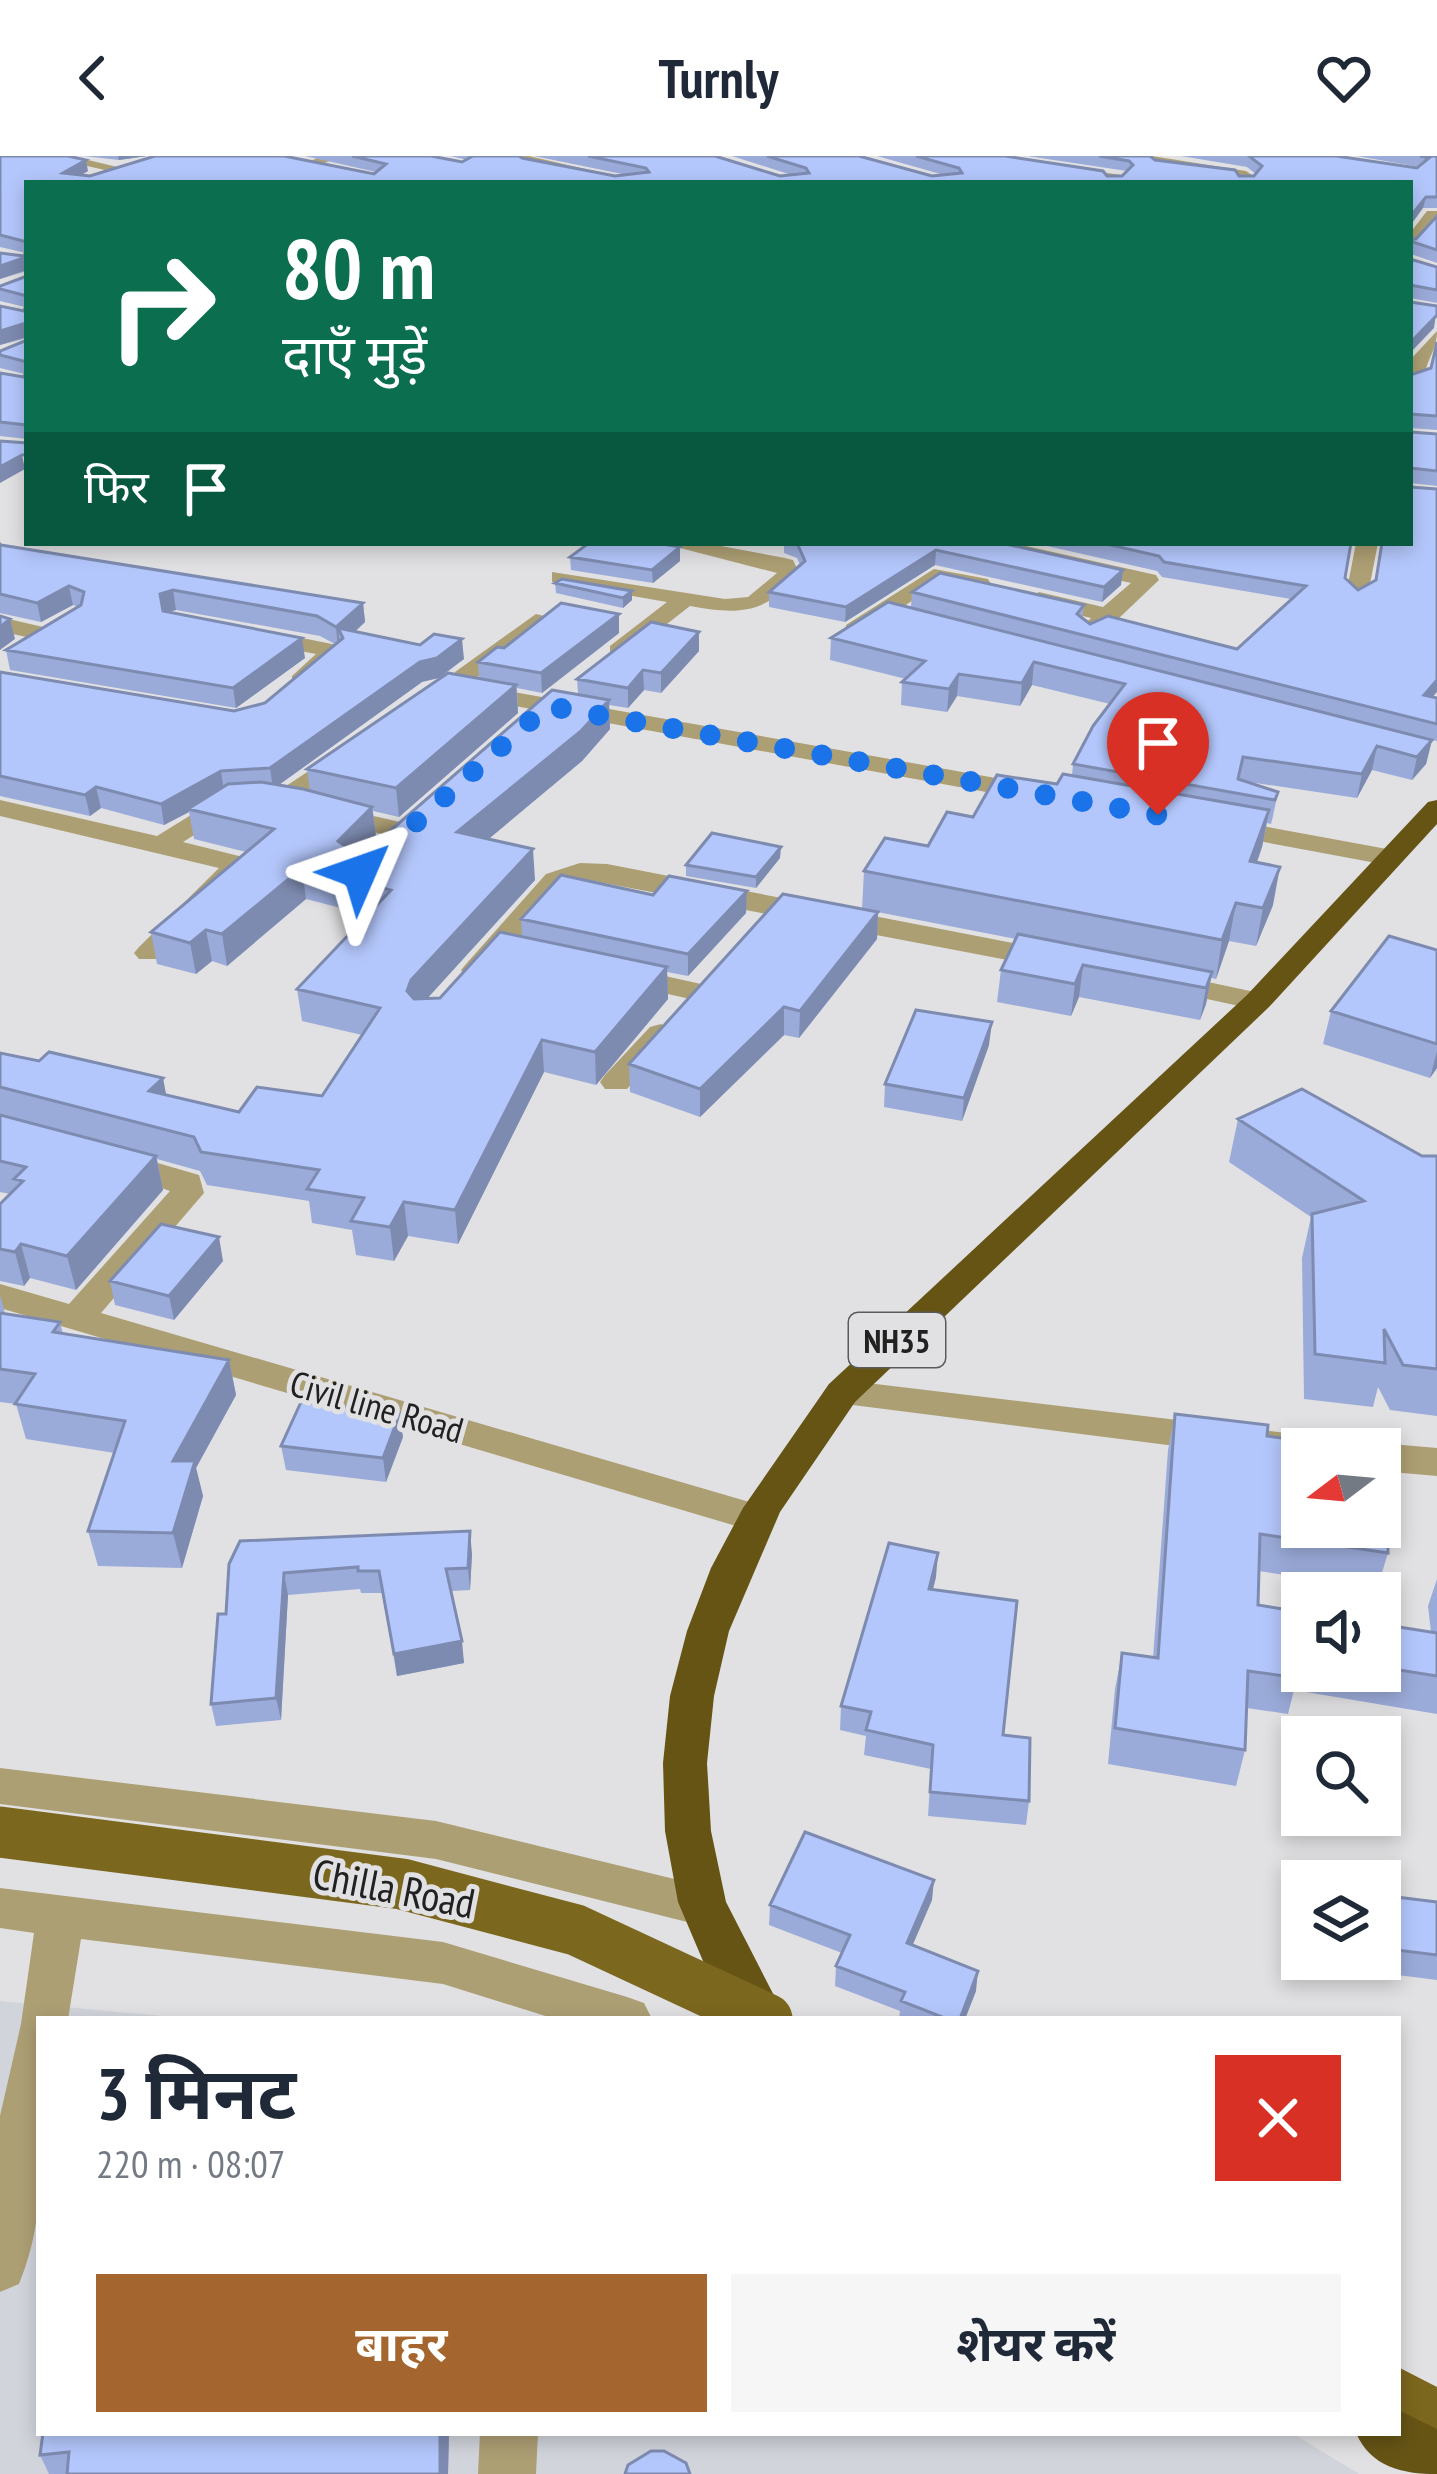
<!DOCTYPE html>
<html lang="hi">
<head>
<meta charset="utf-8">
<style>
	:root { --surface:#fff; --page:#f6f6f7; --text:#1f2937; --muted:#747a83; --accent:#a5652e }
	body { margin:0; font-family:"PT Sans Narrow","Noto Sans Devanagari",sans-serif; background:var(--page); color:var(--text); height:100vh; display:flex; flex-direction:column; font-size:45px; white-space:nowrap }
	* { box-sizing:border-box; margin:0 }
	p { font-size:39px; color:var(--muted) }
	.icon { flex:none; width:66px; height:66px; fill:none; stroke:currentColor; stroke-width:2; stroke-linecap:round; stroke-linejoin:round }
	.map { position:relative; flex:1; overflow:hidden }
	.details { position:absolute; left:36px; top:1860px; width:1365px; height:420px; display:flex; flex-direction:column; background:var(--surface); border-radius:0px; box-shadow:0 6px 18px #0003 }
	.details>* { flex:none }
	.banner { position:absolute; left:24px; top:24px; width:1389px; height:366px; border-radius:0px; box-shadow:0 6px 18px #0003; background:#0b6e4f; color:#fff; overflow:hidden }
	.needle { width:78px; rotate:254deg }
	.fabs { position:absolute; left:1281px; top:1272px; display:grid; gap:24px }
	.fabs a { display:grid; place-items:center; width:120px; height:120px; border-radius:0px; background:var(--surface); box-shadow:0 6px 18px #0003; font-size:60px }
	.pin { position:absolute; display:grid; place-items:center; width:102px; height:102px; color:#fff; margin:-123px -51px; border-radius:50% 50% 50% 0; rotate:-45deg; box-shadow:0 0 12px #0007 }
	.pin .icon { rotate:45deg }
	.me { position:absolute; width:132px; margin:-66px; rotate:47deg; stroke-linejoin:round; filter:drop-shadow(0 0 9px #0008) }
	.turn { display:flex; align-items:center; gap:42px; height:252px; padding:0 60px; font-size:54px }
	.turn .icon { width:156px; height:156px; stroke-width:2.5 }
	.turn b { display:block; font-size:84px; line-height:102px }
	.then { display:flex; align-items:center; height:114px; padding:0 60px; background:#0003; gap:24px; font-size:45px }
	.round { display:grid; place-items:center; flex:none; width:126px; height:126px; border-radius:0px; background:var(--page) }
	.head { display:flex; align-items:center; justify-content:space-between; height:204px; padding:0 60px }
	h1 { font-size:72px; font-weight:700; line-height:90px }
	.action { display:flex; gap:24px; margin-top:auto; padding:24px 60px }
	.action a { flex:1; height:138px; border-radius:0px; background:var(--accent); color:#fff; font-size:48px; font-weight:700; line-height:138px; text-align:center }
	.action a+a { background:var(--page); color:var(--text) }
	header { display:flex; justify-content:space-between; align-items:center; height:156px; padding:0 60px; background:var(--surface); font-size:54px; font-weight:700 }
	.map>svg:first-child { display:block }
	.built { fill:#d1d4db }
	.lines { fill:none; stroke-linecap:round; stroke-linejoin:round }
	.minor { fill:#ad9f74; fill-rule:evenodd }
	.major { fill:#7c671e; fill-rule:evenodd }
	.highway { fill:#665415; fill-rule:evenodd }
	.major-bridge { stroke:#7c671e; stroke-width:51 }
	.wall { fill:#9babd9 }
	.shaded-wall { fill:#7e8bb0 }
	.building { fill:#b4c7fc; stroke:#7e8bb0; stroke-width:3 }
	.route { stroke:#1a73e8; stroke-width:21; stroke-dasharray:0 37.8 }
	.labels { text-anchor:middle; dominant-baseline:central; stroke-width:10; stroke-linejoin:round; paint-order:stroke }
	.shield { fill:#e1e1e3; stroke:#5b5b5b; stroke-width:3 }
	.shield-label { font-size:33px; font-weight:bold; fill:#212121 }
	.street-label { font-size:36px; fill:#212121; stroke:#e1e1e3 }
	.near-street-label { font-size:42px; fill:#212121; stroke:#e1e1e3 }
</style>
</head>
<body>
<header><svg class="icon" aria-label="back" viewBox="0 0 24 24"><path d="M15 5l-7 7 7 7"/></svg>Turnly<svg class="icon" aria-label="heart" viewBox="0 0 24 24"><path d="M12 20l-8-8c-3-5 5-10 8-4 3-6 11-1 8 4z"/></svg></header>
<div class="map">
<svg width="1437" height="2318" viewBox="0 0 1437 2318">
	<rect width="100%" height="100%" fill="#e1e1e3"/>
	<path class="built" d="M0,1845L195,1863H39V2277H1292L1359,2318H0Z"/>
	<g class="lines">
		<path class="minor" d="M42,0H71L130,14L123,18Z
			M322,0H343L306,14L299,10Z
			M512,0H529L645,27H616L523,9Z
			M957,0H997L1127,20L1121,27H1106L1109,23Z
			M1152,0L1246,15L1256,22L1252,27H1237L1240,22L1154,10L1147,6Z
			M1427,55H1437V62L1410,92V77Z
			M1437,175C1437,195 1425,205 1424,225L1410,229V204Z
			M661,387H705L785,402L793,404L800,419C764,458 740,459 690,450L626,500H610V490L667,446L552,426V416L725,443L748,441L777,417Z
			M974,387H1013L1156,419L1159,424L1117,464L1091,480L1080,473L1091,462L1031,448L1028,443L1039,436L1103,451L1131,427L977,392Z
			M1356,387H1378L1368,438L1357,445L1346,438Z
			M934,413L988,423L991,428L980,435L938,427L862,479H846V469Z
			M536,458L544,460V470L471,526H455V516Z
			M0,461L56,474L60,479L48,486L0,475Z
			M257,473L337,489L338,505L308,530H292V520L316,498L249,485L245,480Z
			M469,528L1041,630L1054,638L1041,646L460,540V530Z
			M345,591L358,599L354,604L288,653H236L183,686L239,700L251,714L159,803H139L134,797L139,791L219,712L0,660V644L157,680L220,641L243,636L274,638Z
			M330,650L413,669L417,675L404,683L321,664L317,658L321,652Z
			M1219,662L1387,693L1401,701L1387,709L1210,676L1206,670L1210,664Z
			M580,707L607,708L1054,795L1069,804L1054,813L583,723L566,730L486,820H466L461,814L466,808L546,718Z
			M620,810L710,830L714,836L699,845L610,825L605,819Z
			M1161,816L1269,839L1273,845L1258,854L1151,831L1146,825Z
			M661,868L676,877L672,883L627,933H605L600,926L605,919L650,871Z
			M113,994L199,1019L204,1037L101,1157L767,1351L773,1361L767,1371L753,1375L0,1152V1128L69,1148L170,1035L101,1011L96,1004L101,997Z
			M842,1224L1303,1279L1317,1283L1322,1293H1302V1306L829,1246L823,1237L829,1228Z
			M1380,1287L1437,1292V1320L1380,1315V1293H1365Z
			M0,1612L436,1665L703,1730L720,1736L727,1750L720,1764L703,1770L436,1703L0,1648Z
			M0,1732L443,1786L627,1841L644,1847L652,1863H555L443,1828L81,1783L68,1863H39C39,1948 53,2048 19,2128L0,2136V1960L21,1868L34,1777L0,1772Z
			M480,2277H538L536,2318H478Z"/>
		<path class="major" d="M1398,2211L1437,2231V2294L1398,2273Z"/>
		<path class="highway" d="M1437,644V668L1269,851L855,1246L780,1356L729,1475L714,1540L707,1607L711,1675L726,1746L785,1861L735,1863L703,1805L678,1746L665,1675L663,1607L670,1540L687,1475L711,1412L743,1352L829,1228L1247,839L1428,646Z
			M1398,2254L1437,2273V2318C1402,2318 1371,2311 1356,2277H1398Z"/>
		<path class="major-bridge" d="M0,1676L402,1728L576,1774L767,1863"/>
	</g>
	<path class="wall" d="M0,0L88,15L81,19L90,20L374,18L376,16L305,0H431L462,6L467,4L451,0H519L522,2L615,20L627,19L534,0H715L780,20L792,19L732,0H859L932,20L944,19L877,0H1005L1107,20H1122L1127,15L1027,0H1150L1155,4L1239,20H1254L1256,18L1247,11L1181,0H1336L1417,12L1419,11L1357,0H1437V52H1423L1410,27H27V115L0,123V97L24,100L26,97L0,91Z
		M84,0H147L119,4Z
		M1437,60V107L1411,98L1410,83H1416Z
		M1410,103L1437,111V147L1410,142Z
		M27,120V182L0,189V150L24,155L25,151L0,145V130Z
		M27,184V283L0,280V217L24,221L25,218L0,212V195Z
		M1437,186V274L1410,272V219L1431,212Z
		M1410,276L1437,278V330L1410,327Z
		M784,387H1002L1121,429L1102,446L935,409L845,466L769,451V436L800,409L797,402L784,397Z
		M1034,387H1351L1345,422L1432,541L1437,542V585L911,451L912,436L1084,449L1082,462L1090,468L1237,493L1291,443L1162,421L1157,415Z
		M0,388L363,447L365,466L355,476L464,503L422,526L279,629L310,635L307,613L479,522L478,506L504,492L619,458V477L542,537L517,532L518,557L399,661L373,655L376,681L362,695H367L578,538L577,523L699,476V495L661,537L644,534L628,552L609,549L610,573L582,605L488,683L535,724L427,842H440L522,781L521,763L653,739L747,735L746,757L688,820L667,816L668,843L596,929L544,916L458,1088L408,1080L394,1105L356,1099L352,1074L312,1067L309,1045L207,1029L200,1015L157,1003L163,1034L76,1134L30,1122L24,1130L0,1125V1048L10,1038L0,1036V897L39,905L163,922L166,939L239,956L322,940L362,879L302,865L297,833L368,759L306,743L227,810L212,805L196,818L157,808L151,776L246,696L194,683L189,656L164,669L101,652L90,660L0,640V516L234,555L265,547L335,488L320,480L176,454L168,456L305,502L236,552L10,514L6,494L78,451L73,449L41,466L0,457Z
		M570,401L680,405L653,427L571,414Z
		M555,427L632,435V444L623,452L556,437Z
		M888,446L1432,584L1426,608L1412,624L1372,614L1357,642L1249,626L1278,636L1273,660L1271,668L1267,667L1262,691L1257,707L1273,749L1256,790L1229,785L1216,823L1211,822L1206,848L1200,864L1079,841L1071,860L997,846L1001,814L1016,783L862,753L864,715L928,690L973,661L1057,628L1072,619L1073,608L1110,548L1032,529L1020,550L957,540L947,556L901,549L902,526L906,523L830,504L831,482Z
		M780,702L756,732L686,720V709Z
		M878,756L877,783L799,882L784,879L700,961L630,936L629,908Z
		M1437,794V912L1430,922L1323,888L1331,855Z
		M989,889L962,965L884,951L885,928Z
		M1238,963L1422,1000H1437V1260L1390,1254L1378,1231L1373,1251L1304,1243L1302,1102L1311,1061L1229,1006Z
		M223,1105L174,1164L115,1149L110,1125Z
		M0,1139L5,1157L60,1166L63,1178L229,1204L236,1239L196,1312L203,1340L182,1412L98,1410L88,1375L115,1297L26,1283L16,1248L0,1246Z
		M1175,1258L1267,1280L1302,1371L1388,1397L1377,1433L1259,1415L1258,1449L1302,1456V1515H1380V1468L1431,1476L1428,1450L1437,1423V1558L1294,1534L1288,1558L1247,1552L1245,1594L1236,1630L1108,1608L1115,1533L1122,1497L1153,1502L1168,1294Z
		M403,1281L386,1326L286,1314L281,1290Z
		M472,1398L470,1434L451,1435L464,1507L397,1520L382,1437H361L360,1433L288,1439L281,1564L216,1570L211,1548L226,1458L229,1408Z
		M936,1421L933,1434L1003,1579L1029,1645L1026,1669L928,1660L931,1613L864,1599L866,1580L840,1574L841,1550Z
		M1380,1739L1437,1746V1824L1310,1808L1309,1803H1380Z
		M932,1744L912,1789L976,1835L965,1863H899L900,1855L835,1830L836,1810L842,1797L769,1769L770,1749Z
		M43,2277H449L448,2318H49L40,2299Z"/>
	<path class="shaded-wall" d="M118,0H147L119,4Z
		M86,4L88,15L66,27L63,17Z
		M1426,41L1423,52L1410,70V61Z
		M23,102L26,114L0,123V110Z
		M1436,159L1434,172L1410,197V187Z
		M23,168L26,181L0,189V175Z
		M22,299L25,313L0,327V311Z
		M680,391V405L653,427L652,414Z
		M936,394L935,409L845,466L846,451Z
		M1123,414L1121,429L1102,446L1104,431Z
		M69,430L73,449L41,466L37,447Z
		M173,434L176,454L163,457L160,438Z
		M632,435V444L623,452V442Z
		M363,447L365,466L343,486L338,472L340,489L338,491L336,471Z
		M619,458V477L542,537L541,517Z
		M10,463L15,483L0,494V471Z
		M699,476V495L661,537V517Z
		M302,482L305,502L236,552L233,532Z
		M462,483L464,503L439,522L422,526L273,633L270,612L420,506Z
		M1034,506L1032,529L1020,550L1022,527Z
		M643,514L644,534L628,552V532Z
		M959,518L957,540L947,556L949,533Z
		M1437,524V536L1420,555L1424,539Z
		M516,529L518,557L399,661L396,632Z
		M609,544L610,573L582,605L460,707L457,676Z
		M1432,584L1426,608L1412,624L1417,601Z
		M1377,590L1372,614L1357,642L1362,618Z
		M221,615L224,636L188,653L189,656L164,669L161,648Z
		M96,631L101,652L90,660L85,639Z
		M372,651L376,681L342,716L338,685Z
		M1269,654L1262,691L1243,743L1250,705Z
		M781,691L780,702L756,732V721Z
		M533,693L535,724L415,856L407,835L411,824Z
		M1280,711L1273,749L1256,790L1263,752Z
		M302,712L306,743L227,810L222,778Z
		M747,735L746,757L688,820V798Z
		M1236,747L1229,785L1216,823L1222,784Z
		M878,756L877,783L799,882L800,855Z
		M206,774L212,805L196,818L190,787Z
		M1083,809L1079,841L1071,860L1075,828Z
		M667,811L668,843L596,929L595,896Z
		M1212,816L1206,848L1200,864L1206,832Z
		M784,851V879L700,961V933Z
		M992,866L989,889L962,965L964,942Z
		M542,884L544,916L458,1088L455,1054Z
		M1437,895V912L1430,922Z
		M163,922L169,955L149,935Z
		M156,1000L163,1034L76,1134L67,1100Z
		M404,1046L408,1080L394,1105L390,1071Z
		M219,1081L223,1105L174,1164L169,1140Z
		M21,1088L30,1122L24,1130L15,1096Z
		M229,1204L236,1239L196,1312L203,1340L182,1412L173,1377V1305Z
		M400,1257L403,1281L386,1326L383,1302Z
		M470,1375L472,1398L470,1434L468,1412Z
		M938,1397L936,1421L926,1458L929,1433Z
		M284,1417L288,1439L281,1564L276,1542Z
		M462,1485L464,1507L397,1520L394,1498Z
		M934,1724L932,1744L905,1807L907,1787Z
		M978,1815L976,1835L965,1863H960Z
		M440,2277H449L448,2318H440Z"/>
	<path class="building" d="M0,0H68L86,4L63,17L90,20L155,0H284L374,18L386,8L352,0H431L462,6L473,0H519L522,2L615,20L649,16L646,12L588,0H715L780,20L809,17L806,12L767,0H859L932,20L962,17L959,12L916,0H1005L1103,15L1107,20H1122L1133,9L1129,5L1099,0H1150L1155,4L1235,14L1239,20H1254L1262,10L1249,0H1336L1417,12L1429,2L1420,0H1437V41H1426L1410,61V27H27V86L0,79Z
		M1437,60V94L1413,86L1410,88V83H1416Z
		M27,92V104L23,102L0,110V97L24,100Z
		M1410,103L1437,111V134L1410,129Z
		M27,120V140L0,133V130Z
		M27,146V171L23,168L0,175V150L24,155Z
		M1410,146L1437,150V159L1410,187Z
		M27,184V206L0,199V195Z
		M1437,186V260L1410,258V219L1431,212Z
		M27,212V269L0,266V217L24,221Z
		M1410,276L1437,278V315L1410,312Z
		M0,285L27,287V299H22L0,311Z
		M1410,331L1437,333V524L1424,539L1437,542V568L912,436L940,417L1084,449L1077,458L1090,468L1108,460L1237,493L1306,430L1164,406L1159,400L1102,387H1351L1345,422L1358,434L1376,424L1382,387H1410Z
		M589,387H657L680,391L652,414L570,401Z
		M797,387H1001L1123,414L1104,431L936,394L846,451L769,436L805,405Z
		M0,388L1,389L363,447L336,471L317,460L173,434L160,438L163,455L302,482L233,532L6,494L81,449L84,436L69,430L37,447L0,438Z
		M562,423L632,435L623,442L555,427Z
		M888,446L1432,584L1417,601L1377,590L1362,618L1243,601L1238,623L1278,636L1275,644L1073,608L1093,570L1125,528L1034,506L1022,527L959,518L949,533L902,526L925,505L831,482Z
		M561,447L619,458L541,517L478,506L497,491L504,492Z
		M0,460L10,463L0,471Z
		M651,466L699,476L661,517L643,514L628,532L577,523Z
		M338,472L420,489L434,478L462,483L437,502L420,506L270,612L221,615L161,648L96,631L85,639L0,620V516L234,555L265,547L343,482Z
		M448,517L516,529L396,632L307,613Z
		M552,534L609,544L581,575L457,676L533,693L411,824L407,835L414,843L440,842L500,776L667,811L595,896L542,884L455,1054L404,1046L390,1071L351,1065L364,1042L307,1033L319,1014L201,996L194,981L0,931V897L39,905L49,896L163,922L149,935L239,956L257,931L322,940L380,852L297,833L391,734L302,712L222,778L206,774L190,787L151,776L274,673L188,653L228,628L261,626L303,633L372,651L338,685L354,696L367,695Z
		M1063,618L1269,654L1250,705L1280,711L1263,752L1236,747L1222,784L864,715L885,682L928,690L947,656L973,661L997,619L1057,628Z
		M712,677L781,691L756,721L686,709Z
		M561,719L653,739L669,720L747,735L688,798L521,763Z
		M783,738L878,756L800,855L784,851L700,933L629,908Z
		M1018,778L1212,816L1206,832L1083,809L1075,828L1001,814Z
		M1389,780L1437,794V888L1331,855Z
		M916,854L992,866L964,942L885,928Z
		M1302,933L1422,1000H1437V1213L1403,1209L1384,1173L1385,1207L1315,1198L1312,1058L1364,1045L1238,963Z
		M0,959L156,1000L67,1100L21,1088L15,1096L0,1093V1048L23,1025L14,1023L26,1011L0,1005Z
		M161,1068L219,1081L169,1140L110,1125Z
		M0,1157L60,1166L53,1176L229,1204L173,1305H195L173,1377L88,1375L125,1265L15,1248L35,1218L0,1213Z
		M301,1246L400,1257L383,1302L281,1290Z
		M1175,1258L1268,1269L1267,1280L1304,1285V1293H1302V1371H1380V1331L1386,1332L1388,1397L1260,1378L1258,1449L1302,1456V1498L1298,1497V1522L1248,1515L1245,1594L1115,1572L1122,1497L1158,1502Z
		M470,1375L468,1412L446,1413L462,1485L394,1498L379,1415H358V1411L284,1417L276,1542L211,1548L218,1458H226L229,1408L240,1385Z
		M889,1387L938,1397L929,1433L1017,1445L1003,1579L1030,1582L1029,1645L930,1636L933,1589L866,1574L871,1556L841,1550Z
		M1380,1468L1437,1477V1520L1380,1511Z
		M805,1676L934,1724L907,1787L978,1815L960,1863H947L901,1845L905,1836L836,1810L850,1779L770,1749Z
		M1380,1739L1437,1746V1799L1380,1792Z
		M43,2277H440V2318H67L69,2296L40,2299Z
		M651,2295H664L686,2307L690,2318H625L628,2309Z"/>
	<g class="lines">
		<path class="route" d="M360,716L547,550L1158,659"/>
	</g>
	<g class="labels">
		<rect class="shield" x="849" y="1157" width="96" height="54" rx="9"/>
		<g class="shield-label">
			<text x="897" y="1184">NH35</text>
		</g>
		<g class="street-label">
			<text transform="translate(377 1250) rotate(16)">Civil line Road</text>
		</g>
		<g class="near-street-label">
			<text transform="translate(394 1732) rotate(11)">Chilla Road</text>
		</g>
	</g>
</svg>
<div class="fabs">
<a><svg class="needle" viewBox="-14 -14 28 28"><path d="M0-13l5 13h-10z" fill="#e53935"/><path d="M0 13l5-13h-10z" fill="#747a83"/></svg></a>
<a><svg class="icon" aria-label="sound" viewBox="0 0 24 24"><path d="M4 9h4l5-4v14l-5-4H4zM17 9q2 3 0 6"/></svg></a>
<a><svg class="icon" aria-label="search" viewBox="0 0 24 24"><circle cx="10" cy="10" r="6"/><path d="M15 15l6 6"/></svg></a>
<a><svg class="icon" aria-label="layers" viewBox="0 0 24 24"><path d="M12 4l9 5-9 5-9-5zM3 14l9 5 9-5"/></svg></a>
</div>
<div class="pin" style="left:1158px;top:659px;background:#d93025"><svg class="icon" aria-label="arrive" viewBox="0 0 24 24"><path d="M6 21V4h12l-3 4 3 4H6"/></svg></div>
<svg class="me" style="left:360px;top:716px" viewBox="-20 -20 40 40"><path d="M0-17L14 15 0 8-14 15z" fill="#1a73e8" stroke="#fff" stroke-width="4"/></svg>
<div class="banner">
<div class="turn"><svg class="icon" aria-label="right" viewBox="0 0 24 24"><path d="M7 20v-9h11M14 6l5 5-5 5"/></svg><div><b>80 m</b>दाएँ मुड़ें</div></div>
<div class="then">फिर<svg class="icon" aria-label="arrive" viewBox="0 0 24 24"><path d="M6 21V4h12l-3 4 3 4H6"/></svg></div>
</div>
<section class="details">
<div class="head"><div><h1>3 मिनट</h1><p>220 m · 08:07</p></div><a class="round" style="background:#d93025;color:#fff"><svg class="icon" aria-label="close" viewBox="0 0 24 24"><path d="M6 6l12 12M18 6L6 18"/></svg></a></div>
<div class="action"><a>बाहर</a><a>शेयर करें</a></div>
</section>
</div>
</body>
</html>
